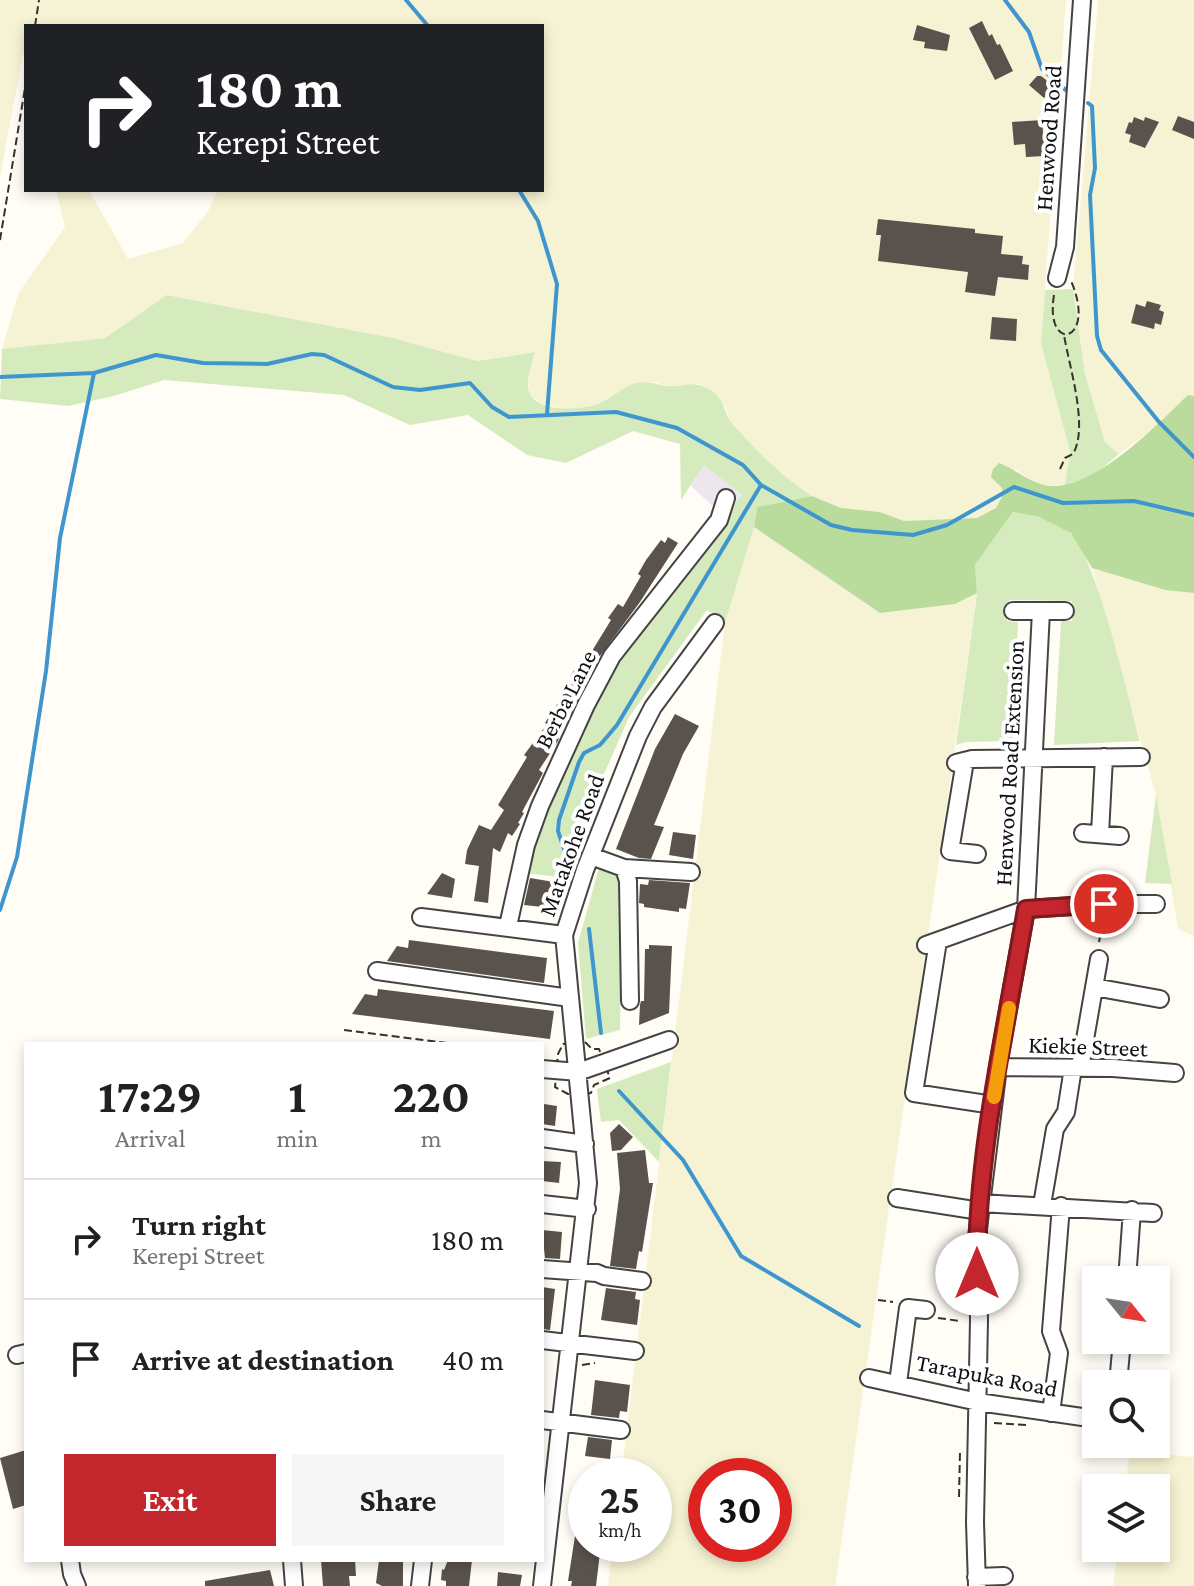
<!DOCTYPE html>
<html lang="en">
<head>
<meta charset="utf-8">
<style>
	:root { --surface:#fff; --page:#f6f6f6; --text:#202124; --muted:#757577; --line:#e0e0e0; --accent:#c4262e }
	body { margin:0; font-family:"Crimson Pro",serif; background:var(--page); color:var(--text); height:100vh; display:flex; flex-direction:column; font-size:30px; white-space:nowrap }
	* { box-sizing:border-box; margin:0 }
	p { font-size:26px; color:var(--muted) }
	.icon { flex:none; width:44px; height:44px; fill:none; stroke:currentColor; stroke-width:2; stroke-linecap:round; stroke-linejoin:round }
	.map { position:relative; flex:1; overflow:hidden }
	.sheet { position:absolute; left:24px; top:1042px; width:520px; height:520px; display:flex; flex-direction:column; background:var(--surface); border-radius:0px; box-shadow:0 4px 12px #0003 }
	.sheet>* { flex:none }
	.top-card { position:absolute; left:24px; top:24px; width:520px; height:168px; border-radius:0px; box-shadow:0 4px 12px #0003; background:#202124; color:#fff; overflow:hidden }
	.needle { width:52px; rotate:120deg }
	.buttons { position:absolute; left:1082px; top:1266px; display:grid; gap:16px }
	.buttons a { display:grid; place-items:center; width:88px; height:88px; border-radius:0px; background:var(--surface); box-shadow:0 4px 12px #0003; font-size:40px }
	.speed { position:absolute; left:568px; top:1458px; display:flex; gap:16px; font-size:40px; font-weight:700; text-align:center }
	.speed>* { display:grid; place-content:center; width:104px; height:104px; border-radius:50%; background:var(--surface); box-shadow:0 4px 12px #0003; line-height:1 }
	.speed small { font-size:20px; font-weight:400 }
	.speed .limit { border:12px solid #d22; background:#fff; color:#111 }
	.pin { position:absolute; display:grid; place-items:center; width:68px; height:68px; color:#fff; margin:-34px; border:4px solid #fff; border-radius:50%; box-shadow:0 2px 8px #0007 }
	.me { position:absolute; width:88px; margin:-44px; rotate:0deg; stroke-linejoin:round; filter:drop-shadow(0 0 6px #0008) }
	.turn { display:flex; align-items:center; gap:28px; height:168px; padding:0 40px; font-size:36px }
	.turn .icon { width:104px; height:104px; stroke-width:2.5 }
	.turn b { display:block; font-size:56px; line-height:68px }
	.eta { display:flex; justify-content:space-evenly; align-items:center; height:136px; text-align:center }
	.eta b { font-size:48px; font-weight:700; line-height:56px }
	.primary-button { display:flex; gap:16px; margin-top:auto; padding:16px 40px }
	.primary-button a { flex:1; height:92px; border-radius:0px; background:var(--accent); color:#fff; font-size:32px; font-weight:700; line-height:92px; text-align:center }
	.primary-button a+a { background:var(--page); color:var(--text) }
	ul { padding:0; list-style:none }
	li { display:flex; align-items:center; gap:24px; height:120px; padding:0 40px; border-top:2px solid var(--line) }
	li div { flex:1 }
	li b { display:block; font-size:30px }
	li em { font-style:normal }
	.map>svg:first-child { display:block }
	.industrial { fill:#eee6ef }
	.farmland { fill:#f6f3d4; fill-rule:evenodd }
	.green { fill:#d5ebbd }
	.forest { fill:#b9dc9c }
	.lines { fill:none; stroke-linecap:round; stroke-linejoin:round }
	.stream { stroke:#3f96cf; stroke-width:4 }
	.building { fill:#5a524d }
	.minor-casing { stroke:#444; stroke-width:20 }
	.path { stroke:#333; stroke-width:2; stroke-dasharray:8 4; stroke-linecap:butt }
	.minor { stroke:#fff; stroke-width:16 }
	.route-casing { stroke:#7f191e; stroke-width:20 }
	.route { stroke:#c4262e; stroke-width:14 }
	.slow { stroke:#f59e0b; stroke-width:14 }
	.labels { text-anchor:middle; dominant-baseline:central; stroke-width:8; stroke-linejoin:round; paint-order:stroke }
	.street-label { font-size:24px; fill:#111; stroke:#fff }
</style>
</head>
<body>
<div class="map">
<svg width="1194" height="1586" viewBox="0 0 1194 1586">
	<rect width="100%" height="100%" fill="#fffdf5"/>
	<path class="industrial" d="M704,464L742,495L723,523L717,510L691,486Z"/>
	<path class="farmland" d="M0,0H1066L1041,344L1070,451L1065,485L1048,486L1035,483L1015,469L1003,488V495L996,508L977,518L904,521L880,512L841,508L812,496L779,474L731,424L726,407L700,384L667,386L654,382L634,384L601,403L574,410L544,405L531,396L528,389L529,374L534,352L477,361L393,338L168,295L105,338L2,349L18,294L65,227L56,190H89L128,259L183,243L208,211L218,190H542V26H119L115,23L96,26H26V38L0,177Z
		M1098,0H1194V396H1188L1151,431L1119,454L1105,442L1085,374L1073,289Z
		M754,527L880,613L955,604L977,593L835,1586H608L612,1544H654V1476H621L725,623ZM706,1476H774V1544H706Z
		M1092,568L1165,590L1194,593V936L1178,929L1156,795Z
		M1130,1451L1194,1457V1586H1113L1118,1548H1156V1488H1125Z"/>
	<path class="green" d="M1073,289L1085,374L1105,442L1119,454L1093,476L1065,485L1070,451L1041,344L1045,290Z
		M167,295L393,338L477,361L535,352C532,363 527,376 528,388C532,414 581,410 598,404C611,399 622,387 636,383C647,381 655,384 666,386C677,388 691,381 702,386C728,396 721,412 735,427C761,455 780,475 812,496L757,507L754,527L725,623L707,610L629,717L594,797L568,878L525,873L556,792L617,663L742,495L704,465L681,500L680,444L633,431L566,463L527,455L468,415L410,425L344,395L164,380L114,396L68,406L0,399L2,349L105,338Z
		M1013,512C1032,515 1056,520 1070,533C1096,555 1129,701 1140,741L1054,745L1061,621H1072V601L1009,600L1007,621L1018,622L1013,741L966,742L956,745L977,594L975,565Z
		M1156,795L1172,884L1145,883Z
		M600,864L618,873L622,897L620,1030L586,1039L578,943Z
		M671,1062L659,1162L619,1120L601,1122L597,1089Z"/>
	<path class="forest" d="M1188,395L1194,396V593L1165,590L1092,568L1071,533L1039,517L1013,512L975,565L977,593L955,604L880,613L754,527L757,507L812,496L841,508L880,512L904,521L977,518L996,508L1003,495L1002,488L991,477L993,469L999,463C1016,469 1032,485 1050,486C1095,489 1157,425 1188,395Z"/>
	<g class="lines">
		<path class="stream" d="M406,0L428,26
			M1005,0L1029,32L1042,69L1068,92
			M1088,103L1092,106L1095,168L1090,195L1097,336L1101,350L1159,422L1194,457
			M519,190L538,221L557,284L547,414
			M0,377L94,373L156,355L203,363L267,364L312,354L324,355L393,387L420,390L470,383L492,407L509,417L616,412L677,428L743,465L761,485L831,525L852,530L913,535L947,525L1014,487L1063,503L1134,501L1194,515
			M567,858L558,831L559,820L579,762L584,753L600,745L617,725L761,485
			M0,910L17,857L46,671L60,538L94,373
			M589,929L601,1033
			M619,1091L683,1160L741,1256L859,1326"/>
	</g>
	<path class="building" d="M982,21L989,36L992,34L997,45L1000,44L1013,71L995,80L969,28Z
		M917,25L950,35L947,51L924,48L925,42L913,40Z
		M1037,76H1041L1054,86L1044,98L1029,85Z
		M1178,116L1194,122V139L1172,130Z
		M1134,117L1144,121L1145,117L1159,122L1145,148L1129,142L1131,135L1125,133L1129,122L1132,123Z
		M1042,120L1045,156L1026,157L1025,144L1014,145L1012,122Z
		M878,219L975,229V233L1003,236L1001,254L1023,256L1022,264L1029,265L1028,280L998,277L995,296L965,292L968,272L878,261L881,235H876Z
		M1147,301L1161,305L1159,310L1164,312L1161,325L1155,323L1154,329L1131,323L1136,304L1145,307Z
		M992,317L1017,319L1016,341L990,339Z
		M668,537L678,543L640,602L600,656L592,651L611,620L608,618L618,604L623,607L641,576L638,574L646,560L661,540L665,543Z
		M578,665L590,674L556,734L559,737L558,741L539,770L543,773L522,812L524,813L518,823L520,824L512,836L508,833L500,852L493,848L488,903L474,901L479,866L465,864L467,850L479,825L491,830L504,810L498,805L527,757L524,755L547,724L545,723L574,678L570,676Z
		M675,714L699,726L683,754L654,825L664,827L651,859L639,858L616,849L655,749Z
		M673,832L696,835L693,859L669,855Z
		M442,873L455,879L452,898L427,894Z
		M530,878L560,883L552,908L524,905Z
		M649,880L690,883L686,909L679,908V912L644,907V904L639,903L640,884L648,885Z
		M409,940L547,958L544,983L387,961L397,946L408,948Z
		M649,945L672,946L669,1013L639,1025L640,1005L641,1001H644L645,949H649Z
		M378,989L554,1011L550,1039L352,1014L365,994L377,996Z
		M544,1104L557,1106L555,1126L542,1124Z
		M619,1124L633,1137L621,1150L612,1151L610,1133Z
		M645,1150L649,1183H653L642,1252L639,1251L636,1269L610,1266L620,1189L617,1153Z
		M542,1161L561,1162L559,1183L542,1181Z
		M542,1230L562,1232L560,1259L545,1258Z
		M542,1287L555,1289L550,1330L542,1329Z
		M606,1288L636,1292L635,1299L640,1300L637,1325L601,1320Z
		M595,1380L630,1385L627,1412L620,1411L619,1418L591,1415Z
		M588,1437L612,1440L610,1459L585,1456Z
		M26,1450V1505L13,1509L0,1458Z
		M580,1504H586V1544H601L596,1586H571L572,1581H568Z
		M321,1560H355L356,1576H349L350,1586H323Z
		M379,1560H403V1586H382L376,1583Z
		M448,1560H472L469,1586H446V1581L441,1580L442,1569L444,1570Z
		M270,1570L274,1586H205V1581Z
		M498,1572L522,1575L520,1586H497Z"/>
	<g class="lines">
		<g class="minor-casing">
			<path id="minor" d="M1057,278L1065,247L1082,0
				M1013,611H1065
				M965,761L950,851L977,854
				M956,763L972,759L1141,757
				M1083,833L1120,836
				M1100,834L1104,757
				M591,856L624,868L691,872
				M624,868L628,881L630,1001
				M421,917L564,935
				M508,926L526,845L540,806L586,705L612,656L719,520L726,498
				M938,941L914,1093L993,1105
				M926,945L1026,909L1104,904H1156
				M377,971L570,998
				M1094,987L1160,999
				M998,1067L1113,1068L1175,1073
				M1080,1068L1099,959
				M542,1069L578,1072L669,1040
				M542,1138L585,1144
				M897,1198L980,1211
				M981,1203L1153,1213
				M542,1204L587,1209
				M1042,1205L1055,1129L1066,1112L1073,1068
				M542,1269L597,1273L604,1276L642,1281
				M1127,1280L1132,1210
				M542,1340L635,1351
				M17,1355L26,1353
				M869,1378L978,1402L1096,1419
				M898,1383L908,1308L926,1310
				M1118,1384L1122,1340
				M1051,1413L1059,1353L1051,1331L1061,1206
				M542,1420L621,1430
				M70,1560L72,1574L77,1586
				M292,1560L294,1586
				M976,1577L1004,1576
				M420,1586L423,1560
				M542,1586L588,1183L564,935L585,870L638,736L653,707L715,623
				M977,1586L975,1522L979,1320L977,1237L998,1067L1026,909L1041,611"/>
		</g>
		<path class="path" d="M35,26L39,0
			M0,240L26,82
			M1054,295C1044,355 1098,343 1071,281
			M1060,469L1065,458L1073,454C1089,427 1069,366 1064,335
			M1023,657V638
			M1099,942L1103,922
			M344,1030L455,1044
			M585,1042L592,1049H599L610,1078L594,1085L591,1093L568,1094L555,1087L558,1054L563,1044Z
			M878,1300L893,1302
			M938,1318L960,1321
			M582,1365L595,1363
			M994,1423L1027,1425
			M959,1497L960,1451"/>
		<use href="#minor" class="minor"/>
	</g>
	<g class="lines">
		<g class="route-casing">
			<path id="route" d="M977,1274C976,1152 1006,1029 1026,909L1104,904"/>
		</g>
		<use href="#route" class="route"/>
		<path class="slow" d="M994,1097L1009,1008"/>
	</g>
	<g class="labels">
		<g class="street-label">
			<text transform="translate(1048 138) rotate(-86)">Henwood Road</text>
			<text transform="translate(565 699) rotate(-63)">Berba Lane</text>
			<text transform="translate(1009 763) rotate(-87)">Henwood Road Extension</text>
			<text transform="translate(571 845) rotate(-70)">Matakohe Road</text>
			<text transform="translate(1088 1046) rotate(2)">Kiekie Street</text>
			<text transform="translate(987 1375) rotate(11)">Tarapuka Road</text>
		</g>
	</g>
</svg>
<div class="buttons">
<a><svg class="needle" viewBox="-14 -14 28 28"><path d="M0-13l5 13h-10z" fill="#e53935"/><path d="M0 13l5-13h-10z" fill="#757577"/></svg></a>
<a><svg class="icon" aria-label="search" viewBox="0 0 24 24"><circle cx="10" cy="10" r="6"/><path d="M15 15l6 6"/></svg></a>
<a><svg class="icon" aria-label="layers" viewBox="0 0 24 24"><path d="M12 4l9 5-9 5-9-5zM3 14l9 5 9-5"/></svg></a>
</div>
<div class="speed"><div>25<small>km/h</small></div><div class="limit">30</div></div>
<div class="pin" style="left:1104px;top:904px;background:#d93025"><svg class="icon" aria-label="arrive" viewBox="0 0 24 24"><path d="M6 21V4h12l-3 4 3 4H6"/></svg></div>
<svg class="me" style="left:977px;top:1274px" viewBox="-20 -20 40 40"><circle r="19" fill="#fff"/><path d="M0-13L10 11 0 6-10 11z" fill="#c4262e"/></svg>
<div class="top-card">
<div class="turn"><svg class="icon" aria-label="right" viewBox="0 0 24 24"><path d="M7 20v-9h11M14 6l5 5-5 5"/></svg><div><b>180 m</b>Kerepi Street</div></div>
</div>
<section class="sheet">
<div class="eta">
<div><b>17:29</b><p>Arrival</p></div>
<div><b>1</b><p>min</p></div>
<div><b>220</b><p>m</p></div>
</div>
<ul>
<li><svg class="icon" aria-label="right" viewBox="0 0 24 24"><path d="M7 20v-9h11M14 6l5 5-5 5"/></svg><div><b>Turn right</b><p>Kerepi Street</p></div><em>180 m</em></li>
<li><svg class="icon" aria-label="arrive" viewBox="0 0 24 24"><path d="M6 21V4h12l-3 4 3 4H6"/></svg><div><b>Arrive at destination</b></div><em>40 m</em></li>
</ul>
<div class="primary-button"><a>Exit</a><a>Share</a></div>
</section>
</div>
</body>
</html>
